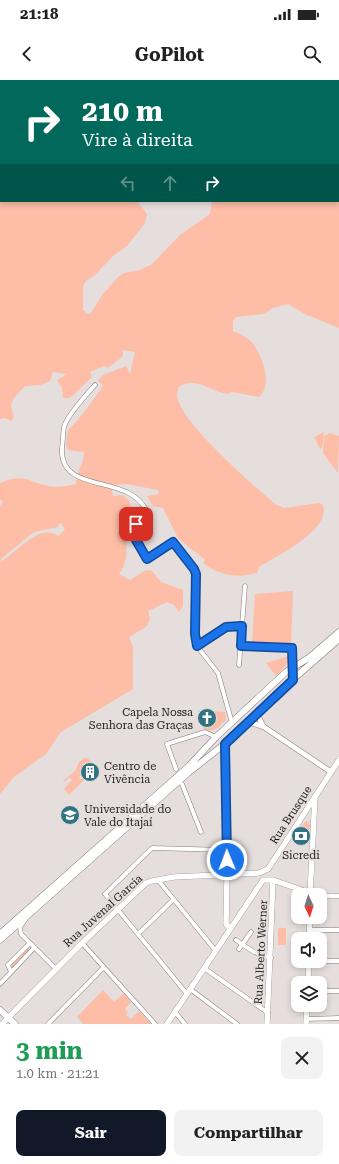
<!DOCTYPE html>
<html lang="pt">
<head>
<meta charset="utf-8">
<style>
	:root { --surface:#fff; --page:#f2f2f2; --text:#222; --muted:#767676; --accent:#111827 }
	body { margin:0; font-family:"Roboto Serif",serif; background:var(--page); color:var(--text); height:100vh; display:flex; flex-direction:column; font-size:15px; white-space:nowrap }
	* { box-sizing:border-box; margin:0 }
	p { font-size:13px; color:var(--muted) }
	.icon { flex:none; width:22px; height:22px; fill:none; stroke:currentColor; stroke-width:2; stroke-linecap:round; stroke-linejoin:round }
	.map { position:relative; height:944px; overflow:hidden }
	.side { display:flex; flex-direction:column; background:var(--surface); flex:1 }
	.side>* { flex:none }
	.hud { position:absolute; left:0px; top:0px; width:339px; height:122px; box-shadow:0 2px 6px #0003; background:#00695c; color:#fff; overflow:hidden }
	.needle { width:26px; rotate:176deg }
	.buttons { position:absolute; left:291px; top:808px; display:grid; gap:8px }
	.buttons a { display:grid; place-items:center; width:36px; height:36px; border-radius:8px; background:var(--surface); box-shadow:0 2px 6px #0003; font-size:20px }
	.pin { position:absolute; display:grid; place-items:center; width:34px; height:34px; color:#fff; margin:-17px; border-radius:8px; box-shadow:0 2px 6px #0006 }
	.me { position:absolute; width:44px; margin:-22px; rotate:359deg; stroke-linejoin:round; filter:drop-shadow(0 0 3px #0008) }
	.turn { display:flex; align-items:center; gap:14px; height:84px; padding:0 16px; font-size:18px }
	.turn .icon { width:52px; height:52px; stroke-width:2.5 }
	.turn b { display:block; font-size:28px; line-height:34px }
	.lanes { display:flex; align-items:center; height:38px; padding:0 16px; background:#0003; justify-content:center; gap:20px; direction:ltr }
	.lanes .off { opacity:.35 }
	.round { display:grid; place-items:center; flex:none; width:42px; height:42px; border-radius:8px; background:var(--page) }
	.headline { display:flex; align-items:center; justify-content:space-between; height:68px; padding:0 16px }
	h1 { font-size:24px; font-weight:700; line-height:30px; color:#1e9e55 }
	.action { display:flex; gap:8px; margin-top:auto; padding:8px 16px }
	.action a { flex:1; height:46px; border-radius:8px; background:var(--accent); color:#fff; font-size:16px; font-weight:700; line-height:46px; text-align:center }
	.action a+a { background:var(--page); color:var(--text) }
	.status { display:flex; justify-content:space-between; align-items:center; height:28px; padding:0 20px; background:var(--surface); direction:ltr }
	.status svg { height:11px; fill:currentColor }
	header { display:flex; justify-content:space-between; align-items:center; height:52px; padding:0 16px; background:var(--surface); font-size:18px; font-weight:700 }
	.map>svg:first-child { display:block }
	.green { fill:#fdbda7; fill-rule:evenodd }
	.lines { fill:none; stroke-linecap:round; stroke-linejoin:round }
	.stream { stroke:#12b9de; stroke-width:1 }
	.minor-casing { stroke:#837d7b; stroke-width:5 }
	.tertiary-casing { stroke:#837d7b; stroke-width:6 }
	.secondary-casing { stroke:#837d7b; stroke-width:6 }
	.primary-casing { stroke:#837d7b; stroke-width:7 }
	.minor { stroke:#fff; stroke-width:4 }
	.tertiary { stroke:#fff; stroke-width:5 }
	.secondary { stroke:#fff; stroke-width:5.5 }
	.primary { stroke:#fff; stroke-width:6 }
	.route-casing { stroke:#114b97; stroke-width:10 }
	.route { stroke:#1a73e8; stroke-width:7 }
	.labels { text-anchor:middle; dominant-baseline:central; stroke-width:4; stroke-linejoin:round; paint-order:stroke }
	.poi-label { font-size:11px; fill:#1c1a19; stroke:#e5dedc; text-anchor:start }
	.street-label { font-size:11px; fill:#1c1a19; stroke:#e5dedc }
</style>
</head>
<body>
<div class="status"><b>21:18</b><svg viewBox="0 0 49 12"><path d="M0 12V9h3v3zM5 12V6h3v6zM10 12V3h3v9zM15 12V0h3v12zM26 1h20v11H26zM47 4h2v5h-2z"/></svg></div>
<header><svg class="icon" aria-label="back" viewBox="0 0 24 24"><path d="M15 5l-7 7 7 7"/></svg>GoPilot<svg class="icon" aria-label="search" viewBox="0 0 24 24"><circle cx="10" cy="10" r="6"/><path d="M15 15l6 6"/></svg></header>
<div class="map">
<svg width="339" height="944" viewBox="0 0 339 944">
	<rect width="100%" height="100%" fill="#e5dedc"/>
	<path class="green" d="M0,0H17L1,1V121H137L147,134L145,143L127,166L113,176L95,195L86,201L83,206V230L88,234L91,233L102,215L118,197L124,193L137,191L151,185L180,155L210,134L212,121H338L339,73V248L305,234L288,224L273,228L264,234L236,237L233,241V251C240,254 250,258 254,265C263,279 273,304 259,317L232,312L227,314C211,312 195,295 179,307C178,309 177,313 177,316C180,342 253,405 275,424L284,428L319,423L323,425C331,451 276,476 259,487L257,493C239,499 218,495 203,483L205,480L178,458L163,428L153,426L147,416L159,414L158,410L126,404L114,405L112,411L113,416L122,415L129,420L133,436C118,457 135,472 119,494L130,500L146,490L152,491L161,502L183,510V526L179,532L174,525L167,522L148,531L150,539L146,547L129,557L133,567V609L61,652L46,674L14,697L0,714V426L3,422L0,419V403C25,393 26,401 48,406C57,408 67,406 76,404C76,392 84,384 84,372L68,370L66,364L68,350C74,346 100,312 103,305L98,301L103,295L126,286L130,294L135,272L123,270V276L108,288L104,286L90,292L92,297L70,318H63L62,308L57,300L67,294L53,292L50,301L40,305L25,306C15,318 7,320 14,336L12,341L5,338L0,339ZM61,443L65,450L58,456C39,442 16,474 0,482L2,478L34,452L58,447L59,444Z
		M324,352L322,368L320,369L314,357Z
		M331,353L339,356L338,393L323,373L324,356Z
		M293,511L291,566L252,565L255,514Z
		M289,576L286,585L276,596L266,583Z
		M211,631L225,632L226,640L216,649L205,652L200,636Z
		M84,678H87L92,682L88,685L85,683L83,684L84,688L81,691L86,696L81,693L79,699H85L69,715L64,709L72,700L70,697L64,702L63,701L75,691L79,682Z
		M307,741L310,745L308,754L299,749L305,742Z
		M278,848H286V865H278Z
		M28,867L30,870L12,888L9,886Z
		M103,910L114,922L124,913L131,922L125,929L128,933L126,935L131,939L139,931L151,944H83L77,937Z"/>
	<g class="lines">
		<path class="stream" d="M0,13L1,14
			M0,27H1
			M338,34H339"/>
		<g class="minor-casing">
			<path id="minor" d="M203,1L206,0
				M338,18H339
				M338,66L339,65
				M95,305C87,314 67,335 64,347C63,353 63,361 62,368C59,416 130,392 147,432L136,443V460L147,479L173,462L194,489L196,494V562L200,570L218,593L232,643
				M197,566L226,547L242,546
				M241,566L292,568L293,588
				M239,585L245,506
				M225,664L227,795
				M176,689L167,664L205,652L216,657
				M182,704L201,752
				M158,800L215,870
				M25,840L20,847L21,854L56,889
				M309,850H339
				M138,854L173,820
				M236,860L254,872L271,878
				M82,863L155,944
				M239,869L251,852
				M309,881H339
				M204,888L268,933
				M11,892L8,885L30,863
				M0,904L34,868
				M190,909L237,944
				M320,911H339
				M187,914L105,814L152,768L227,770
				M175,932L185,944
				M307,939L339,938
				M48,944L103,888"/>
		</g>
		<g class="tertiary-casing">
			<path id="tertiary" d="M257,634L263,646
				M248,644L252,643L264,647L331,692
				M320,816H339"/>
		</g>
		<g class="secondary-casing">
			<path id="secondary" d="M227,795L226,844L230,848
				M310,815L315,716
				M309,859L310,837
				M308,903L309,881
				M2,944L82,863L146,803L152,801L174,797L259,793L268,789L339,680
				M167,944L263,800H273L310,813
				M267,944L273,800
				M306,944L307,925"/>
		</g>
		<g class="primary-casing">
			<path id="primary" d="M0,854L189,686L216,657L286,592L310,577L339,552
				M0,860L188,693L236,655L275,615L339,559
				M0,930L15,944"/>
		</g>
		<use href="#minor" class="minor"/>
		<use href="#tertiary" class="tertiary"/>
		<use href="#secondary" class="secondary"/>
		<use href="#primary" class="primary"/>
	</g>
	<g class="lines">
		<g class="route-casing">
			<path id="route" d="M136,444V460L147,479L173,462L194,489L196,494L195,554L197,566L226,547L242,546L241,566L292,568L293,600L225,664L227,780"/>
		</g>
		<use href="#route" class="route"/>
	</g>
	<defs>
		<g id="church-disc" transform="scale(1)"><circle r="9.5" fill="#317385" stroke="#e5dedc"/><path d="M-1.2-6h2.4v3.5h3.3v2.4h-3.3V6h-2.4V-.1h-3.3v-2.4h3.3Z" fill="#fff"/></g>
		<g id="building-disc" transform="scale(1)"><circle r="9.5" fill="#317385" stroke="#e5dedc"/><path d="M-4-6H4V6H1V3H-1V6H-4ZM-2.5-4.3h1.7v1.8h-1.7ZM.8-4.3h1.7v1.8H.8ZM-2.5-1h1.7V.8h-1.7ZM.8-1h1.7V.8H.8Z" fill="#fff"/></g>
		<g id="university-disc" transform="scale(1)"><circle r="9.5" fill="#317385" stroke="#e5dedc"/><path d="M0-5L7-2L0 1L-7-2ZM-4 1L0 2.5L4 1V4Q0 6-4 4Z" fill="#fff"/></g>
		<g id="bank-disc" transform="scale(1)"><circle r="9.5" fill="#317385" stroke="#e5dedc"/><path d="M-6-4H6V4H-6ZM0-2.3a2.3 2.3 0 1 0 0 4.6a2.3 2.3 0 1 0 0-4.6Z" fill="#fff"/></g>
	</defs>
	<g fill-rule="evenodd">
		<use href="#church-disc" x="207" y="638"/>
		<use href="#building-disc" x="90" y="692"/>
		<use href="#university-disc" x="70" y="735"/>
		<use href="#bank-disc" x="301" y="756"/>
	</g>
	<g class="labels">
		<g class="poi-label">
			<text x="193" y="632" text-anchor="end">Capela Nossa<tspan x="193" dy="13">Senhora das Graças</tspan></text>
			<text x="104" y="686">Centro de<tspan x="104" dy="13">Vivência</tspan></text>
			<text x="84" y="729">Universidade do<tspan x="84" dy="13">Vale do Itajaí</tspan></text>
			<text x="301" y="775" text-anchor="middle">Sicredi</text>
		</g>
		<g class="street-label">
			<text transform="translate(291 735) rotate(-57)">Rua Brusque</text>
			<text transform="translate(103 831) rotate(-42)">Rua Juvenal Garcia</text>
			<text transform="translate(261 872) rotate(-87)">Rua Alberto Werner</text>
		</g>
	</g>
</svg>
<div class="buttons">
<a><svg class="needle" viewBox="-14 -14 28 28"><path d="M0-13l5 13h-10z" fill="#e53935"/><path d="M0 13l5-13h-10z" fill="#767676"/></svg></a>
<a><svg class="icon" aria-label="sound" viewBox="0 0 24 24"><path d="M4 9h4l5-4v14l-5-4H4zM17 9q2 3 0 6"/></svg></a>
<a><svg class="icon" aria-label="layers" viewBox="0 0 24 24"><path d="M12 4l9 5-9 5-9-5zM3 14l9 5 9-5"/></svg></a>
</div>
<div class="pin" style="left:136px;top:444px;background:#d93025"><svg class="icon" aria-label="arrive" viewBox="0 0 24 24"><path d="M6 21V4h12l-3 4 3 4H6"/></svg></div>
<svg class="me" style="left:227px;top:780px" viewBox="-20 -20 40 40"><circle r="17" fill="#1a73e8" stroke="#fff" stroke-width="3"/><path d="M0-11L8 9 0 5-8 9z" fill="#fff"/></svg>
<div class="hud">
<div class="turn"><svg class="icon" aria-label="right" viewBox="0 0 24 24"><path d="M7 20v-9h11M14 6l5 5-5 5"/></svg><div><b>210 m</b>Vire à direita</div></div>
<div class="lanes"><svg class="icon off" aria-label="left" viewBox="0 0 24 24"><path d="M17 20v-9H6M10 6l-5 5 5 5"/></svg><svg class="icon off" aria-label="ahead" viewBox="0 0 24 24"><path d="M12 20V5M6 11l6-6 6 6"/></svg><svg class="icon" aria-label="right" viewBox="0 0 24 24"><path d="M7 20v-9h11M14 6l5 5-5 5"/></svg></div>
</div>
</div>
<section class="side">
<div class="headline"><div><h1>3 min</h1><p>1.0 km · 21:21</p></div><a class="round"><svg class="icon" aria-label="close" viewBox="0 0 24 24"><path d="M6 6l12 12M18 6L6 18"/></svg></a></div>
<div class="action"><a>Sair</a><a>Compartilhar</a></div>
</section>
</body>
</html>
